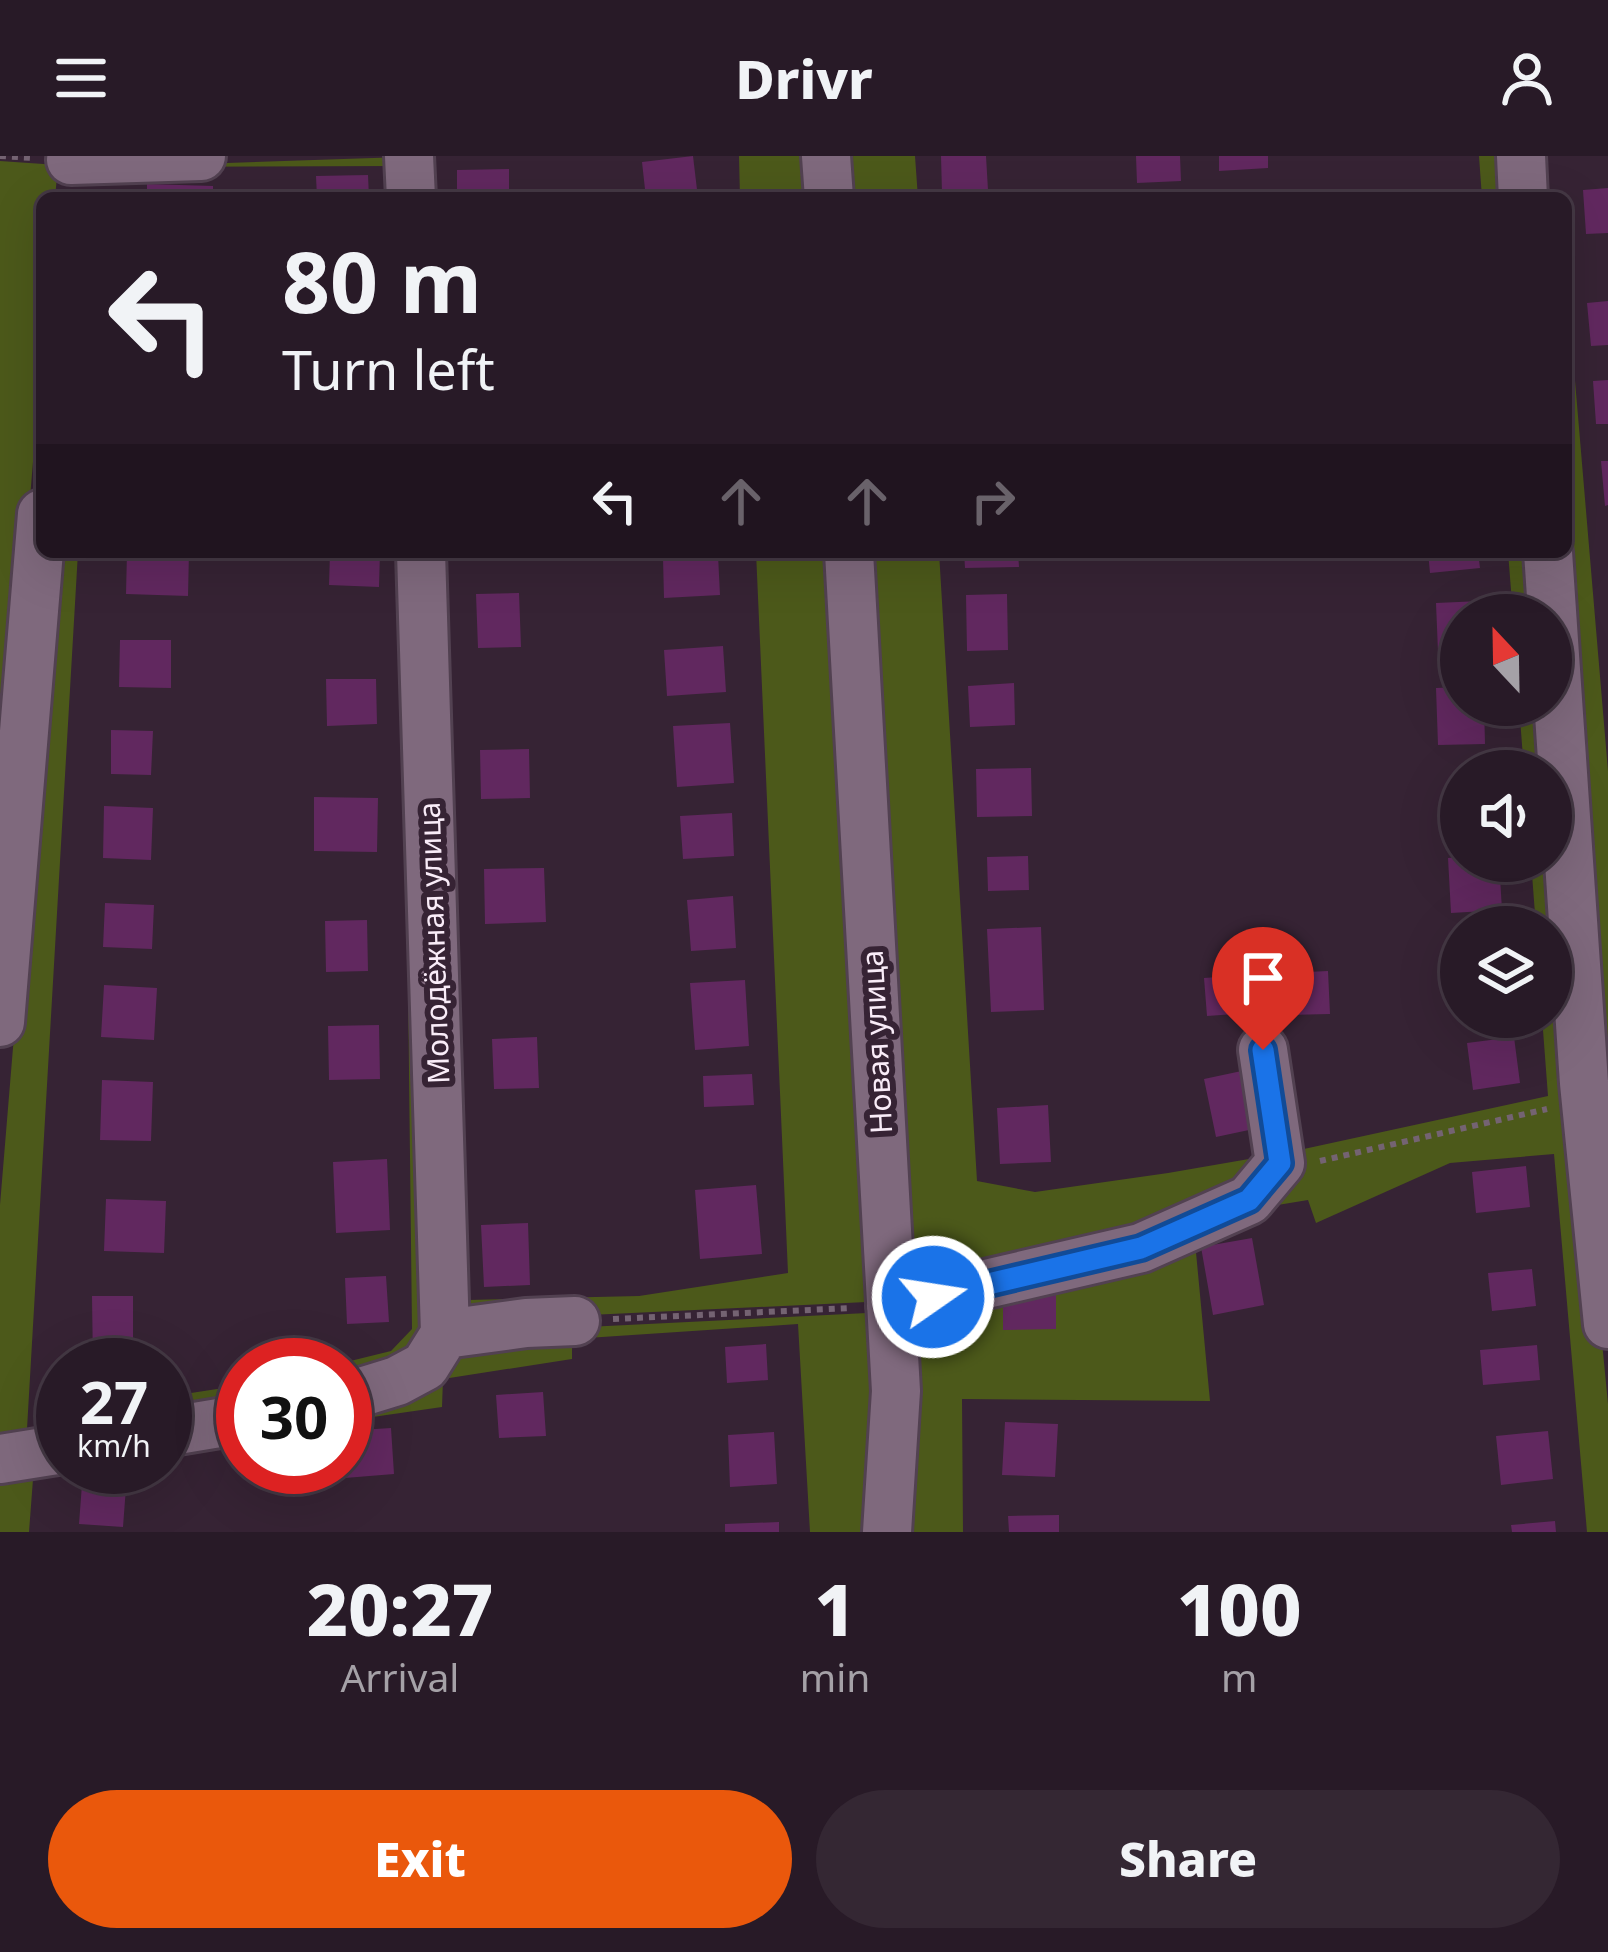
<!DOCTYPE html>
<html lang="en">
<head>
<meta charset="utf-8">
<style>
	:root { --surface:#281a27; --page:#342733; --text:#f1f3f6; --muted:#a5a1a7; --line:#443844; --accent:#ea580c }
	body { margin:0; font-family:"Noto Sans",sans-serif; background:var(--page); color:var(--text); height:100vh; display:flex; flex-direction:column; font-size:45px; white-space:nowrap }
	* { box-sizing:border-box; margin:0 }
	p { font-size:39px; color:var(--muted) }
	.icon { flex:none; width:66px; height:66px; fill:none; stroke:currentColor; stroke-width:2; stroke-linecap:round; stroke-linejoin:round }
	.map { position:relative; height:1376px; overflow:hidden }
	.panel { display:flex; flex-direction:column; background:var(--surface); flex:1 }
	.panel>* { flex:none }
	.guide { position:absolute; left:36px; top:36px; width:1536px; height:366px; border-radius:18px; box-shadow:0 12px 48px #0002,0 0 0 3px var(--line); background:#281a27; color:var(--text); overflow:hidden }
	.needle { width:78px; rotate:338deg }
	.fabs { position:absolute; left:1440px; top:438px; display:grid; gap:24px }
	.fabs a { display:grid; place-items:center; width:132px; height:132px; border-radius:50%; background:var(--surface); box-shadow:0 12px 48px #0002,0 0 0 3px var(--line); font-size:60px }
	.speed { position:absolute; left:36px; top:1182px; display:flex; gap:24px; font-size:60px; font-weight:700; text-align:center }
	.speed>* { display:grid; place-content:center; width:156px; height:156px; border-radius:50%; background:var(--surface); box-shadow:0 12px 48px #0002,0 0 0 3px var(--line); line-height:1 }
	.speed small { font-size:30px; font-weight:400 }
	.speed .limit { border:18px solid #d22; background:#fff; color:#111 }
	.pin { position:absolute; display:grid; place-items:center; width:102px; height:102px; color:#fff; margin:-123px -51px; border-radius:50% 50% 50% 0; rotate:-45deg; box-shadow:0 0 12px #0007 }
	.pin .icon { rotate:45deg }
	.me { position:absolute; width:132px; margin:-66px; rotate:77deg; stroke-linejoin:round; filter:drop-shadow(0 0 9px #0008) }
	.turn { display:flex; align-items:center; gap:42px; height:252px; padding:0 48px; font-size:54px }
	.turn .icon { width:156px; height:156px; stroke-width:2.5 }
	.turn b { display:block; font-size:84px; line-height:102px }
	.lanes { display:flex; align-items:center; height:114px; padding:0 48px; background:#0003; justify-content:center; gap:60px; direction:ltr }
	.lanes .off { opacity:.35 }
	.eta { display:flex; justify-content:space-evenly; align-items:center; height:204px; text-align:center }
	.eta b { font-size:72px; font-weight:800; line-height:84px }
	.cta { display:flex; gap:24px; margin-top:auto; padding:24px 48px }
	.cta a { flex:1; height:138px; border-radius:72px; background:var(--accent); color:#fff; font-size:48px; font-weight:800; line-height:138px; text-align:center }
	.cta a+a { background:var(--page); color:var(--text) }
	header { display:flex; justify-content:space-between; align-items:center; height:156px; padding:0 48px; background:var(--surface); font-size:54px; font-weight:800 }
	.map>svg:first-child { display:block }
	.green { fill:#4c591a }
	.building { fill:#61285f }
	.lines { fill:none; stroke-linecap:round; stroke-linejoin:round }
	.minor-casing { stroke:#524151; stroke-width:54 }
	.path { stroke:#746372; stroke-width:6; stroke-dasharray:6 6; stroke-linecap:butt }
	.minor { stroke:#7f697d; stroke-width:48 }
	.route-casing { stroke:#114b97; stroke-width:30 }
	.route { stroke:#1a73e8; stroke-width:21 }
	.labels { text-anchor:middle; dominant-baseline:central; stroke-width:12; stroke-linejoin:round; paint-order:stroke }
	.street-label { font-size:30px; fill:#f9ecf8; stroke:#362334 }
</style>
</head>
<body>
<header><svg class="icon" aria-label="menu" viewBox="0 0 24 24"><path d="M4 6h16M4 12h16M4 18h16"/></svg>Drivr<svg class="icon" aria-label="person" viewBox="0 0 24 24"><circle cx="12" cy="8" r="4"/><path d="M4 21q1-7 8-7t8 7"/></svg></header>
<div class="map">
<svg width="1608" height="1376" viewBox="0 0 1608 1376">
	<rect width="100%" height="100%" fill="#362334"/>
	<path class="green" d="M739,0H816L819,42H740Z
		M834,0H915L918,42H837Z
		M1479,0H1511L1514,42H1482Z
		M403,1L398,10L108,11Z
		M0,5L58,9L55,42H42V197L0,705Z
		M1566,118L1608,615V910L1592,913L1566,396Z
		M54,396H78L26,1290L0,1294V1049Z
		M403,396L436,1176L345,1232V1209H334L391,1195L412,1173Z
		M443,396L468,1144L639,1140L788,1117L756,396H839L867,1146L526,1162L457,1171Z
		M857,396H939L977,1025L1035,1036L1168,1017L1290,996L1548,940L1542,861H1551V771H1536L1531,705H1551V615H1524L1519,549H1550L1578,937L1608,1248V1376H1587L1554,998L1450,1007L1316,1067L1308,1044L1240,1055L1244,1038L901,1140Z
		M1508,396H1539L1544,459H1513Z
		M1194,1075L1210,1245L962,1243L963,1376H898L901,1153Z
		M867,1157L882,1169L877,1376H810L798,1168L572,1183V1203L443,1223L442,1251L345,1265V1248L450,1185L526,1174Z
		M243,1229V1253L165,1265V1241Z
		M0,1309L34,1310L29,1376H0Z"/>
	<path class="building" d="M693,0L698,42H646L642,6Z
		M941,0H986L988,34L942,37Z
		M1136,0H1180L1181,25L1137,27Z
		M1219,0H1268V12L1219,15Z
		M509,13V42H457V14Z
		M368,19L369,42H317L316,20Z
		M147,28L213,30V42H147Z
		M1608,32V77L1586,78L1583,34Z
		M1608,145V189L1591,190L1587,147Z
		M1608,224V268H1596L1593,225Z
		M1601,305H1608V349L1605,350Z
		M127,396H189L188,440L126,438Z
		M330,396H380L379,431L329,429Z
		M964,396H1018L1019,411L965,412Z
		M1428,396H1478L1480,412L1430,417Z
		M718,399L720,439L664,442L663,402Z
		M519,437L521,491L478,492L476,438Z
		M1007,438L1008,494L967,495L966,439Z
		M1481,445V459H1461V495L1438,496L1436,447Z
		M120,484H171V532L119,531Z
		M723,490L726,536L667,540L664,494Z
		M326,523H376L377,568L327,570Z
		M1014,527L1015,569L970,571L968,530Z
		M1461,531V549H1484L1485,588L1438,589L1436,532Z
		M730,567L734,627L677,631L673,570Z
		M111,574L153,575L151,619L111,618Z
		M529,593L530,642L481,643L480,594Z
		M1031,612L1032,660L977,661L976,613Z
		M1461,625V667L1449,668L1446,627Z
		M314,641L378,642L377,696L314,695Z
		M104,650L153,652L151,704L103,702Z
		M732,657L734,700L683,703L680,660Z
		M1028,700L1029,734L988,735L987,701Z
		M1461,701V705H1499L1502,754L1451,757L1448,702Z
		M544,712L546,766L485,768L484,713Z
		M733,740L736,792L691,795L687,744Z
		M105,747L154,749L152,793L103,791Z
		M367,764L368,815L326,816L325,765Z
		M1041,771L1044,854L991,856L987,773Z
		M1328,815L1330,858L1287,859L1286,817Z
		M1246,819L1249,857L1207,860L1204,822Z
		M745,824L749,890L695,894L690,827Z
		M104,829L157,832L154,884L101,881Z
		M379,869L380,923L329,924L328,870Z
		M537,881L539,932L494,933L492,883Z
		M1514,881L1520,927L1473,934L1467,887Z
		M1251,913L1263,971L1216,981L1204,923Z
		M752,918L754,949L704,951L703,920Z
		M102,924L153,926L151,985L100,984Z
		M1048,949L1051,1006L1000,1008L997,952Z
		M387,1003L390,1074L336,1077L333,1006Z
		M1526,1010L1530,1051L1476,1057L1472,1016Z
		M756,1029L762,1098L700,1103L695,1034Z
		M106,1043L166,1045L164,1097L104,1095Z
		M528,1067L530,1129L484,1131L481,1069Z
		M1252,1082L1264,1149L1213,1159L1201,1091Z
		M1532,1113L1536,1150L1492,1155L1488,1117Z
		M386,1120L389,1166L347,1168L345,1122Z
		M1056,1137V1173L1003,1174V1138Z
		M92,1140H133V1209H93Z
		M766,1188L768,1224L727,1227L725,1191Z
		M1537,1189L1540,1224L1483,1229L1480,1194Z
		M543,1236L546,1280L499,1282L496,1239Z
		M1005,1266L1058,1268L1055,1321L1002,1319Z
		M391,1272L394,1318L345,1322V1275Z
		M1548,1275L1553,1323L1501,1329L1496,1280Z
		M774,1276L777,1328L730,1331L728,1279Z
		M83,1315L127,1318L123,1371L79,1368Z
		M1059,1359V1376H1009L1008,1360Z
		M1555,1365L1556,1376H1512L1511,1369Z
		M779,1366V1376H725V1368Z"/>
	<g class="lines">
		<g class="minor-casing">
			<path id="minor" d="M409,0L411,42
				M826,0L829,42
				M1521,0L1523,42
				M71,4L201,0
				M421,396L445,1178
				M849,396L896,1235L887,1376
				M1548,396L1584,927L1608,1168
				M0,866L42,358
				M891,1150L1141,1092L1249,1044L1280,1007L1263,894
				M445,1178L526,1167L575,1165
				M345,1241L397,1225L425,1210L445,1178
				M165,1276L243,1263
				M0,1303L63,1293"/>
		</g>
		<path class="path" d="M0,0L32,2
			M1320,1005L1547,953
			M613,1163L852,1152"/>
		<use href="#minor" class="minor"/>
	</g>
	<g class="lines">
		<g class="route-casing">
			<path id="route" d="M933,1141L1141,1092L1249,1044L1280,1007L1263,894"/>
		</g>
		<use href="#route" class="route"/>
	</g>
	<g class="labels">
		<g class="street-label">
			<text transform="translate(433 787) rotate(-92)">Молодёжная улица</text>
			<text transform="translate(876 886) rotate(-93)">Новая улица</text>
		</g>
	</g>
</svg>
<div class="fabs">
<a><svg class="needle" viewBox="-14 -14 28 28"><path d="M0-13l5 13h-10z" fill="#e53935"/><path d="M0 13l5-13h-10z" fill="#a5a1a7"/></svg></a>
<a><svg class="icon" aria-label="sound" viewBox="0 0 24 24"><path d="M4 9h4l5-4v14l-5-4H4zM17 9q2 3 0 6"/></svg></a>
<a><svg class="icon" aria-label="layers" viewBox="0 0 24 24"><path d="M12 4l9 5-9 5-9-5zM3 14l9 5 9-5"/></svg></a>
</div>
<div class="speed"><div>27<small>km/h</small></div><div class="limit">30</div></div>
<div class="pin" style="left:1263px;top:894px;background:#d93025"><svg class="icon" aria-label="arrive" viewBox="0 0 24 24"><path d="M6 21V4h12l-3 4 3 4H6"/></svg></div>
<svg class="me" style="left:933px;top:1141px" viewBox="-20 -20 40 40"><circle r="17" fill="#1a73e8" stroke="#fff" stroke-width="3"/><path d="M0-11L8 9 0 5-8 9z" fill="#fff"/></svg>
<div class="guide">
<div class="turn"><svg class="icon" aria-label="left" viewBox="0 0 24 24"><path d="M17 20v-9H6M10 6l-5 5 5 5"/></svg><div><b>80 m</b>Turn left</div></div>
<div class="lanes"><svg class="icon" aria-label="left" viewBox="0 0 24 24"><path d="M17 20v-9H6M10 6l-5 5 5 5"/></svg><svg class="icon off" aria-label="ahead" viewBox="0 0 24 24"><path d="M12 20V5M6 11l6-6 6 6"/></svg><svg class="icon off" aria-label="ahead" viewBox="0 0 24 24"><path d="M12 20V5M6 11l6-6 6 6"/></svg><svg class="icon off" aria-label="right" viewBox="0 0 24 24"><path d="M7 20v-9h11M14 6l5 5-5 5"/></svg></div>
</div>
</div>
<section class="panel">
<div class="eta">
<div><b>20:27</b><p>Arrival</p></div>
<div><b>1</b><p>min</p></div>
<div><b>100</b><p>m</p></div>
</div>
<div class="cta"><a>Exit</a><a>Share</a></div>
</section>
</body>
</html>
